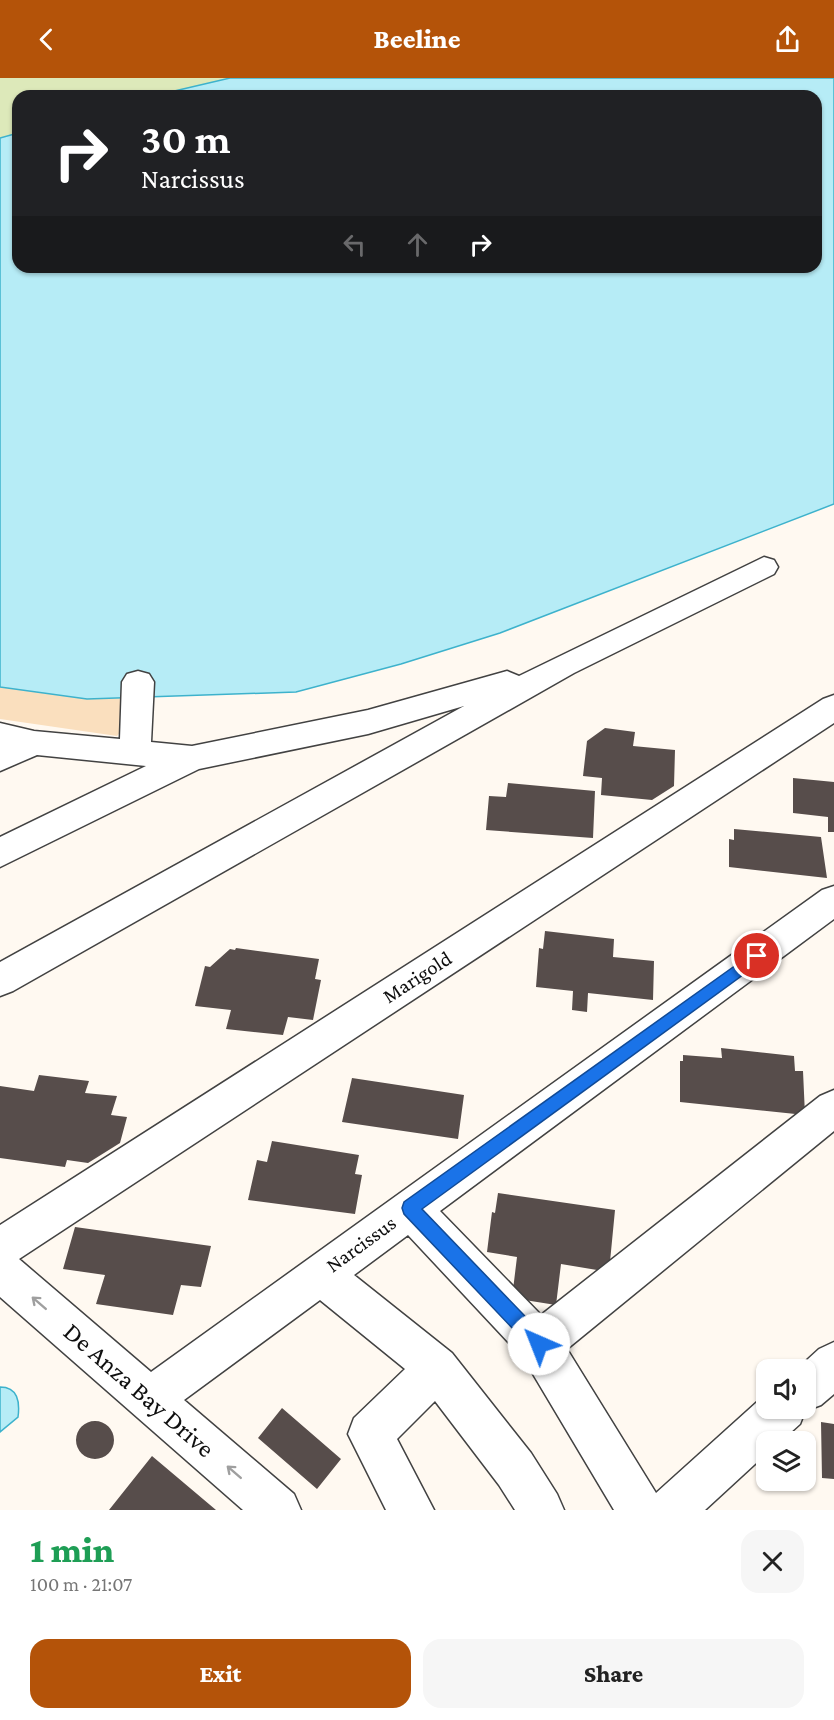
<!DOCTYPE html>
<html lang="en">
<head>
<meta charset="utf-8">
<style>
	:root { --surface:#fff; --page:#f6f6f6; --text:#222; --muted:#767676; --accent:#b45309 }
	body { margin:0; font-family:"Crimson Pro",serif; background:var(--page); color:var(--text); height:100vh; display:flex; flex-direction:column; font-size:22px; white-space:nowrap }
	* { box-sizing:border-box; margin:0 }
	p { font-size:20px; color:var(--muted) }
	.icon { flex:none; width:33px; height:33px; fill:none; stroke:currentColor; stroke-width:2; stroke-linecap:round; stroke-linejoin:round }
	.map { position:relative; height:1432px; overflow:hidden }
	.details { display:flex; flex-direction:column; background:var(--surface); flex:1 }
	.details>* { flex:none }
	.hud { position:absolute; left:12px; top:12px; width:810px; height:183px; border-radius:18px; box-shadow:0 2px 4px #0004; background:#202124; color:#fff; overflow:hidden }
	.fabs { position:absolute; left:756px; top:1281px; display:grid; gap:12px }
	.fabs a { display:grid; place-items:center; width:60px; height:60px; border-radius:12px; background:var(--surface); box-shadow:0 2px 4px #0004; font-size:30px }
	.pin { position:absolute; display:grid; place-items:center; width:51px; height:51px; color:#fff; margin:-26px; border:3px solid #fff; border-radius:50%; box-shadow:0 2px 6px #0007 }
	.me { position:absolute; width:66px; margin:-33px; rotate:316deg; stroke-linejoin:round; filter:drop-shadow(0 0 4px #0008) }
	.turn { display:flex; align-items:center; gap:21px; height:126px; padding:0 30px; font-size:27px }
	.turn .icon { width:78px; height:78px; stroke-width:2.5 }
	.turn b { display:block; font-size:42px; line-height:51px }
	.lanes { display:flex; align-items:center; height:57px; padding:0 30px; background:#0003; justify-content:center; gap:30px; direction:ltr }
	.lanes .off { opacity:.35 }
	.round { display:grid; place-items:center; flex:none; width:63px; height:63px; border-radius:18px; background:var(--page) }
	.headline { display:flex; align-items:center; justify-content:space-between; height:102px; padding:0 30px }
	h1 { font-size:36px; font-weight:800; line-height:45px; color:#1e9e55 }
	.button { display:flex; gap:12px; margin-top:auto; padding:12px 30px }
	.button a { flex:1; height:69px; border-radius:18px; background:var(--accent); color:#fff; font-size:24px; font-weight:800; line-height:69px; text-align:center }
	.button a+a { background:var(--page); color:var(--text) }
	header { display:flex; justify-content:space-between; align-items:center; height:78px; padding:0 30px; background:var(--accent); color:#fff; font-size:27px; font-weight:800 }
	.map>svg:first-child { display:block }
	.green { fill:#dde9ba }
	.sand { fill:#fadfbe }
	.water { fill:#b6ecf6; stroke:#3db2cc; stroke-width:1.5 }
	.building { fill:#574d4b }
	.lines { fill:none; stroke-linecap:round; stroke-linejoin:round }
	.minor-casing { stroke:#424242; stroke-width:3 }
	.minor { fill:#fff; fill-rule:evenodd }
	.oneway { stroke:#9f9f9f }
	.route { fill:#1a73e8; stroke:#114b97; stroke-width:1.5 }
	.labels { text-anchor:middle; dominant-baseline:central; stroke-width:6; stroke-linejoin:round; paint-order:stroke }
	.street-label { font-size:21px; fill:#0f0f0f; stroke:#fff }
	.near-street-label { font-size:26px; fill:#0f0f0f; stroke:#fff }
</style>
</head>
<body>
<header><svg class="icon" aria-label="back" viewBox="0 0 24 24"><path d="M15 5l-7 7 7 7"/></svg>Beeline<svg class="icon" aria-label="share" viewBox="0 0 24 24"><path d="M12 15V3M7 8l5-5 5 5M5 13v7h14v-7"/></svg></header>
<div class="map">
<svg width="834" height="1432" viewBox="0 0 834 1432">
	<rect width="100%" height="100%" fill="#fff9f1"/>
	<path class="green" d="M0,0H230L153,18H18V55L0,60Z"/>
	<path class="sand" d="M0,609L87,621L129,620L128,645L117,658L0,641Z"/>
	<path class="water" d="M230,0H834V426L500,555L401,586L296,614L87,621L0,609V60L18,55V189H816V18H153Z
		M0,1309C18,1309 20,1324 18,1339L0,1354Z"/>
	<path class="building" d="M605,650L635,654L633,668L675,672L674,708L652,722L601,717L602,700L583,698L587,663Z
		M793,700L834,704V754H828V739L793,735Z
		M508,705L595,713L593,760L486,752L489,718L506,719Z
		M734,751L821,759L827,800L729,789V761L734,762Z
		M545,853L614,861L613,879L654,883L653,922L588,915L587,934L572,932L573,913L536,909L539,870L543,871Z
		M236,870L319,881L315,901L321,902L313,942L288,939L283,957L226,951L231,932L195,928L205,888L210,889L230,871L235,872Z
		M721,970L794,978L795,993H803L805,1037L680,1024V983H683V977L722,980Z
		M39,997L89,1003L85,1015L117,1018L111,1037L127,1039L120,1065L88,1085L67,1082L65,1089L0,1080V1008L34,1013Z
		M352,1000L464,1017L458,1061L342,1044Z
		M272,1063L359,1077L355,1096L362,1097L355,1136L248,1122L257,1082L267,1084Z
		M498,1115L615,1132L609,1194L561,1186L556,1227L512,1220L517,1179L487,1174L492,1134L495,1135Z
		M75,1149L211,1168L201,1209L181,1207L173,1237L96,1226L105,1197L63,1191Z
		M282,1330L341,1381L317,1411L258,1360Z
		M76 1362a19 19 0 1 1 38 0a19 19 0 1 1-38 0Z
		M821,1344L834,1346V1401L822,1400Z
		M152,1378L216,1432H109Z"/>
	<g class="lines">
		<g class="minor-casing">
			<path id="minor" d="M764,479L774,482L778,489L774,496L574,595L13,913L0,918V884L464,628L368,656L199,691L0,789V759L146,688L37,677L0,693V645L34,653L120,661L122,604L127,596L138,593L149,596L154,604L151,664L192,668L368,632L507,593L519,598Z
				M834,617V645L19,1181L151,1294L822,812L834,808V841L440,1133L541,1237L820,1018L834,1012V1053L567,1271L656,1415L766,1316V1330H806V1292H796L819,1271L834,1264V1316L821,1327L805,1333L800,1346L780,1364H766V1376L705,1432H614L524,1281L408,1157L354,1197L452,1275L531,1375L557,1416L564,1432H515L499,1407L435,1323L397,1361L434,1432H386L348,1356L354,1340L405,1291L320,1222L184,1322L294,1416L301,1432H243L0,1219V1147L823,621Z"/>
		</g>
		<use href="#minor" class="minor"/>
	</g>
	<defs><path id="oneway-shaft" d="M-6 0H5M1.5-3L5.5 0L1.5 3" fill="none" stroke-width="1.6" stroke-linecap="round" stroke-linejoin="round" transform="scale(1.5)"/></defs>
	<g class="oneway">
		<use href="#oneway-shaft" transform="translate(39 1225) rotate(-139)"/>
		<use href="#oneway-shaft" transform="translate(234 1394) rotate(-139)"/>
	</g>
	<path class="route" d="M757,872L762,874L764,878L762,883L422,1131L546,1260L548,1266L546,1272L539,1275L533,1272L404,1136L402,1130L404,1124Z"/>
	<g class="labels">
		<g class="street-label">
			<text transform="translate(417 899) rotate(-33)">Marigold</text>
			<text transform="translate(361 1166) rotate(-36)">Narcissus</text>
		</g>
		<g class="near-street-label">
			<text transform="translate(139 1312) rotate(41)">De Anza Bay Drive</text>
		</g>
	</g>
</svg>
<div class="fabs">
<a><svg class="icon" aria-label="sound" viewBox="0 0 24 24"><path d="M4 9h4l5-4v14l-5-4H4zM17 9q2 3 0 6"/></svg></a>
<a><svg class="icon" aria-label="layers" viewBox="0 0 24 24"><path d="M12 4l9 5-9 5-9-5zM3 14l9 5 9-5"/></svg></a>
</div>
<div class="pin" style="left:757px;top:878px;background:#d93025"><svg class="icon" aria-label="arrive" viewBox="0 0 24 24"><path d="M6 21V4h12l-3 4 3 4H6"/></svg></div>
<svg class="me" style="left:539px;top:1266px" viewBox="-20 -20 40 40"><circle r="19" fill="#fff"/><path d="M0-13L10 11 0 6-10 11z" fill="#1a73e8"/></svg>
<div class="hud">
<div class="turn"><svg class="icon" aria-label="right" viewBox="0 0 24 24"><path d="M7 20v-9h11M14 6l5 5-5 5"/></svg><div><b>30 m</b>Narcissus</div></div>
<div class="lanes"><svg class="icon off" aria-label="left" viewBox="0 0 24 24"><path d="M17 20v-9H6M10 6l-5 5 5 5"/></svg><svg class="icon off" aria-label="ahead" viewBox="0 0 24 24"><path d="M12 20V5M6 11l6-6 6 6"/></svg><svg class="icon" aria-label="right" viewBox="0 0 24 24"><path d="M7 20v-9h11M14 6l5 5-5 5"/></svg></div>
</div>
</div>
<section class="details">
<div class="headline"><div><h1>1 min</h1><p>100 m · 21:07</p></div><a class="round"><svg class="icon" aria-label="close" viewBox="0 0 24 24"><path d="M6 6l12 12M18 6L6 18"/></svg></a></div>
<div class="button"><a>Exit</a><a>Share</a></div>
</section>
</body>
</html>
